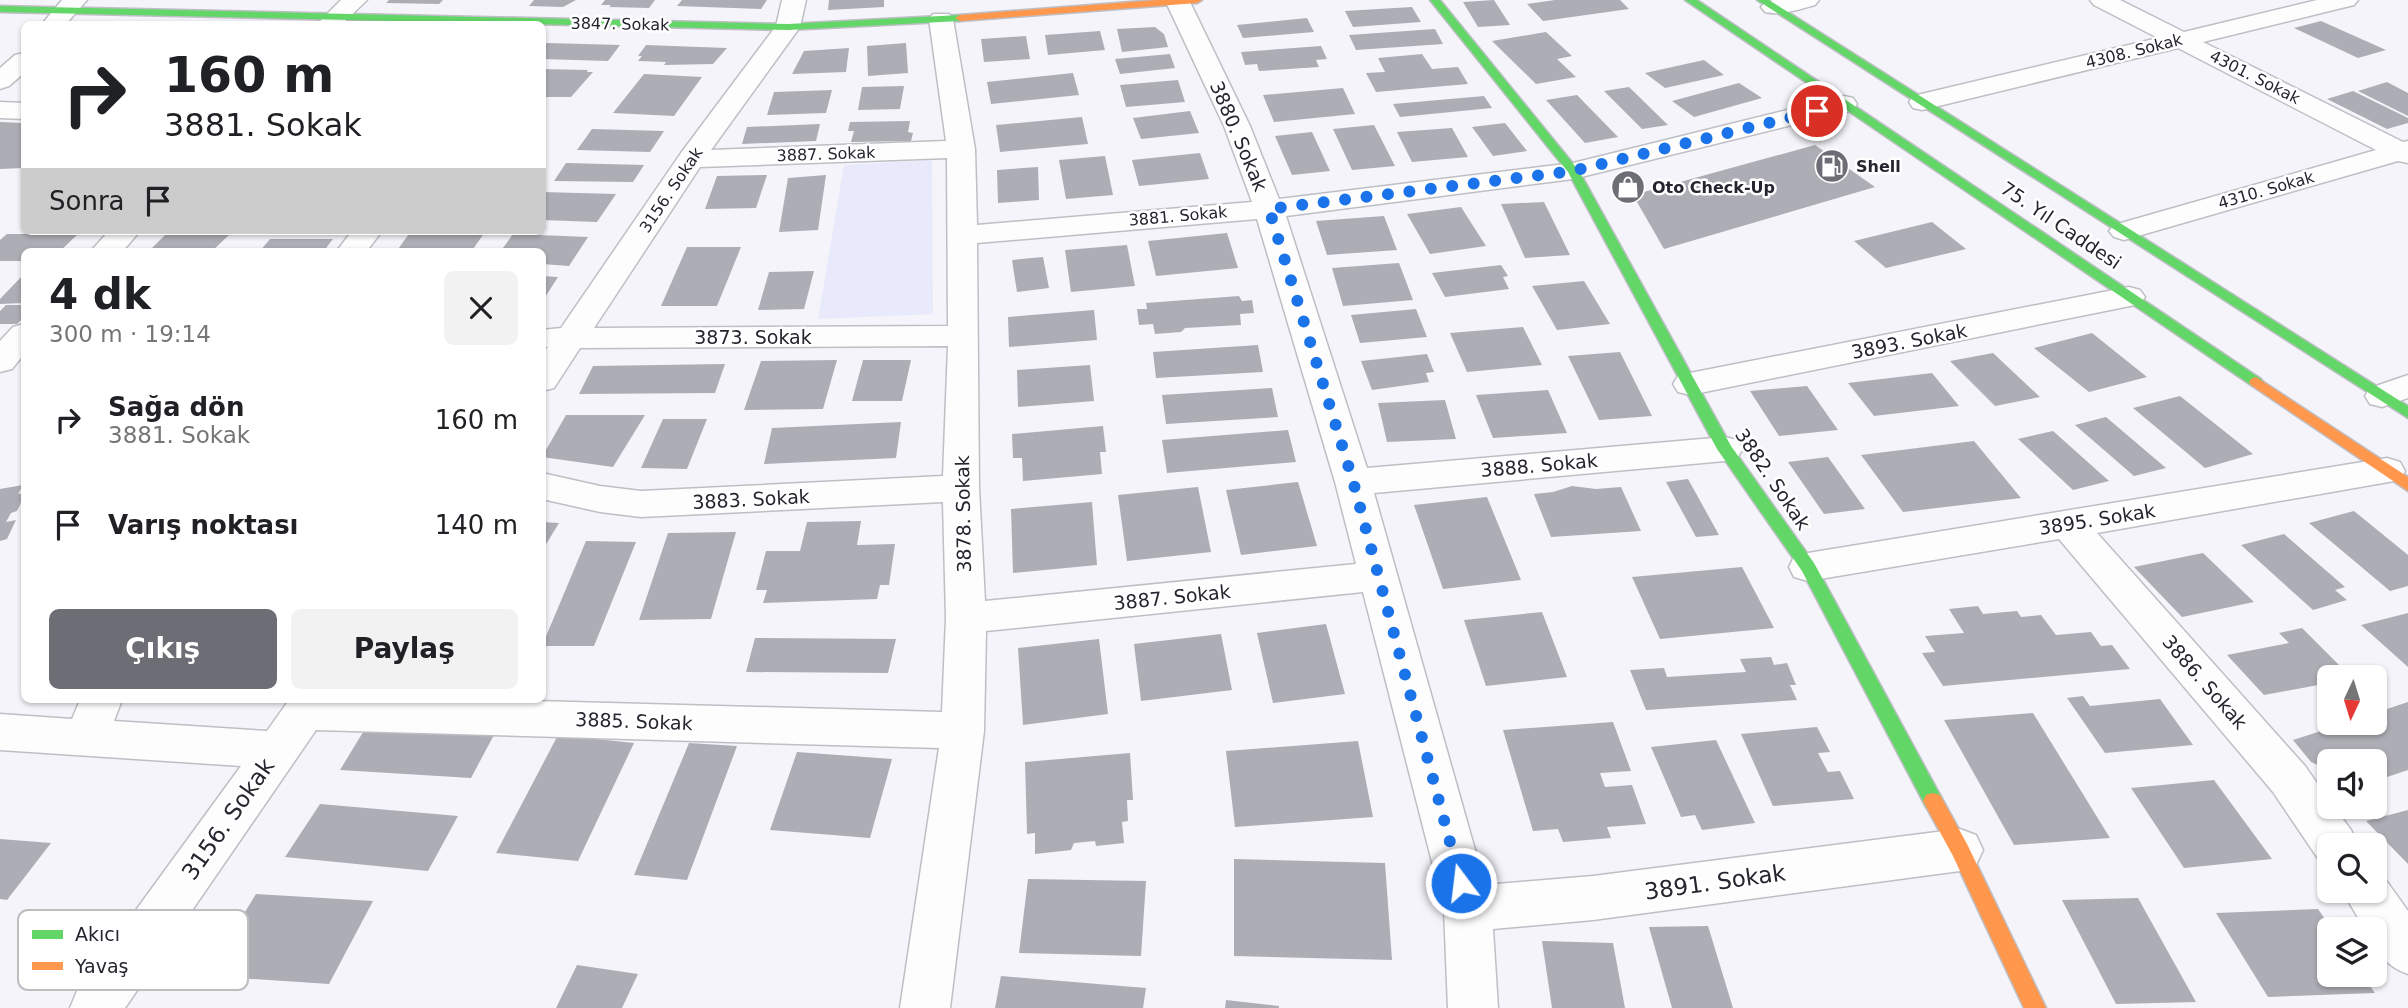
<!DOCTYPE html>
<html lang="tr">
<head>
<meta charset="utf-8">
<style>
	:root { --surface:#fff; --page:#f2f2f2; --text:#202124; --muted:#757577; --accent:#6d6d75 }
	body { margin:0; font-family:"DejaVu Sans",sans-serif; background:var(--page); color:var(--text); height:100vh; display:flex; flex-direction:column; font-size:26px; white-space:nowrap }
	* { box-sizing:border-box; margin:0 }
	p { font-size:23px; color:var(--muted) }
	.icon { flex:none; width:38px; height:38px; fill:none; stroke:currentColor; stroke-width:2; stroke-linecap:round; stroke-linejoin:round }
	.map { position:relative; flex:1; overflow:hidden }
	.panel { position:absolute; left:21px; top:248px; width:525px; height:455px; display:flex; flex-direction:column; background:var(--surface); border-radius:10px; box-shadow:0 2px 5px #0004 }
	.panel>* { flex:none }
	.top-card { position:absolute; left:21px; top:21px; width:525px; height:214px; border-radius:10px; box-shadow:0 2px 5px #0004; background:#fff; color:var(--text); overflow:hidden }
	.needle { width:46px; rotate:184deg }
	.controls { position:absolute; left:2317px; top:665px; display:grid; gap:14px }
	.controls a { display:grid; place-items:center; width:70px; height:70px; border-radius:10px; background:var(--surface); box-shadow:0 2px 5px #0004; font-size:35px }
	.pin { position:absolute; display:grid; place-items:center; width:60px; height:60px; color:#fff; margin:-30px; border:4px solid #fff; border-radius:50%; box-shadow:0 2px 7px #0007 }
	.me { position:absolute; width:77px; margin:-38px; rotate:345deg; stroke-linejoin:round; filter:drop-shadow(0 0 5px #0008) }
	.turn { display:flex; align-items:center; gap:24px; height:147px; padding:0 28px; font-size:32px }
	.turn .icon { width:91px; height:91px; stroke-width:2.5 }
	.turn b { display:block; font-size:49px; line-height:60px }
	.then { display:flex; align-items:center; height:66px; padding:0 28px; background:#0003; gap:14px; font-size:26px }
	.round { display:grid; place-items:center; flex:none; width:74px; height:74px; border-radius:10px; background:var(--page) }
	.overview { display:flex; align-items:center; justify-content:space-between; height:119px; padding:0 28px }
	h1 { font-size:42px; font-weight:700; line-height:52px }
	.action { display:flex; gap:14px; margin-top:auto; padding:14px 28px }
	.action a { flex:1; height:80px; border-radius:10px; background:var(--accent); color:#fff; font-size:28px; font-weight:700; line-height:80px; text-align:center }
	.action a+a { background:var(--page); color:var(--text) }
	ul { padding:0; list-style:none }
	li { display:flex; align-items:center; gap:21px; height:105px; padding:0 28px }
	li div { flex:1 }
	li b { display:block; font-size:26px }
	li em { font-style:normal }
	.map>svg:first-child { display:block }
	.green { fill:#e8eafb }
	.building { fill:#adaeb5 }
	.lines { fill:none; stroke-linecap:round; stroke-linejoin:round }
	.street-casing { stroke:#bebec5; stroke-width:3 }
	.fast-casing { stroke:#bebec5; stroke-width:3 }
	.slow-casing { stroke:#bebec5; stroke-width:3 }
	.street { fill:#fdfdfe; fill-rule:evenodd }
	.fast { fill:#63d668; fill-rule:evenodd }
	.slow { fill:#ff974d; fill-rule:evenodd }
	.route { stroke:#1a73e8; stroke-width:12; stroke-dasharray:0 21.6 }
	.labels { text-anchor:middle; dominant-baseline:central; stroke-width:5; stroke-linejoin:round; paint-order:stroke }
	.far-street-label { font-size:16px; fill:#24252e; stroke:#fff }
	.far-poi-label { font-size:16px; font-weight:bold; fill:#24252e; stroke:#fff; text-anchor:start }
	.street-label { font-size:19px; fill:#24252e; stroke:#fff }
	.near-street-label { font-size:23px; fill:#24252e; stroke:#fff }
	.key { fill:#fff; stroke:#bdbec0; stroke-width:2 }
	.key-label { font-size:19px; fill:#24252e }
</style>
</head>
<body>
<div class="map">
<svg width="2408" height="1008" viewBox="0 0 2408 1008">
	<rect width="100%" height="100%" fill="#f4f4fa"/>
	<path class="green" d="M932,160L933,314L818,319L844,165Z"/>
	<path class="building" d="M389,0H443L439,4L386,3Z
		M534,0H576L563,7L529,6Z
		M605,0H655L649,8L609,7L611,5H601Z
		M682,0H767L761,9L677,6Z
		M829,0H884V7L828,10Z
		M1494,0L1510,25L1478,27L1463,2Z
		M1555,0H1620L1629,9L1543,21L1527,4Z
		M1412,7L1421,22L1353,27L1345,11Z
		M1307,18L1314,32L1243,38L1237,25Z
		M2321,21L2386,50L2358,58L2294,28Z
		M1155,27L1164,34L1168,47L1122,52L1117,29Z
		M1435,29L1443,44L1356,50L1349,35Z
		M1100,31L1105,50L1048,55L1045,35Z
		M1546,32L1572,56L1557,59L1576,77L1536,84L1492,41Z
		M1026,36L1030,59L984,62L981,39Z
		M547,43L620,45L608,61L542,59V48Z
		M906,43L908,73L868,76L867,46Z
		M646,45L727,48L713,64L664,65L666,62L638,61L642,56H638Z
		M1321,46L1327,59L1316,60L1319,67L1259,71L1257,64L1245,65L1241,52Z
		M849,48L846,72L792,74L804,51Z
		M1170,54L1175,68L1120,74L1115,59Z
		M1422,54L1432,69L1458,67L1468,84L1376,92L1366,73L1385,72L1378,58Z
		M1704,60L1724,75L1665,88L1645,73Z
		M542,69L588,70L587,72H593L571,97H542Z
		M1073,73L1079,95L991,104L987,82Z
		M644,74L702,77L674,116L613,113Z
		M1178,80L1185,102L1126,107L1120,85Z
		M2387,82L2408,93V116L2358,91Z
		M1739,83L1762,98L1694,117L1672,101Z
		M904,86L900,109L858,110L862,87Z
		M1629,87L1668,125L1642,129L1604,91Z
		M1343,88L1355,114L1274,122L1263,95Z
		M832,90L826,113L767,115L774,92Z
		M2353,91L2408,118V123L2387,129L2327,99Z
		M1577,95L1618,137L1585,143L1546,100Z
		M1484,96L1492,108L1400,117L1393,104Z
		M1190,111L1199,133L1141,139L1133,118Z
		M1082,117L1088,144L1000,152L996,125Z
		M910,121L908,132L913,133L911,141L851,142L854,131H848L850,122Z
		M0,122L24,123L23,168L0,169Z
		M1505,123L1527,151L1493,156L1472,127Z
		M820,124L816,141L742,144L747,127Z
		M1374,125L1395,166L1352,170L1333,129Z
		M1452,128L1468,157L1412,162L1397,132Z
		M592,129L664,131L650,152L577,150Z
		M1312,132L1330,171L1292,175L1275,136Z
		M1815,145L1875,187L1664,249L1633,195Z
		M1200,153L1209,179L1139,186L1132,160Z
		M1105,156L1113,195L1066,199L1059,160Z
		M566,163L644,165L633,182L554,181Z
		M1038,167L1039,200L998,203L997,170Z
		M767,175L756,208L705,209L717,176Z
		M826,175L818,230L779,232L788,178Z
		M542,192L616,194L597,222L542,220Z
		M1544,202L1570,255L1525,258L1501,204Z
		M1461,207L1486,246L1430,254L1407,214Z
		M1384,216L1397,250L1327,255L1316,221Z
		M1932,222L1966,249L1886,268L1854,241Z
		M411,231L485,232L471,252H396Z
		M1227,233L1238,268L1156,276L1148,241Z
		M7,234H78L59,252H24V261H0V240Z
		M513,234L588,237L569,266L542,264V252H500Z
		M165,235H229L211,252L149,251Z
		M270,239H333L323,252H259Z
		M1127,245L1135,286L1071,292L1065,250Z
		M687,247H741L717,306H661Z
		M1043,257L1049,288L1017,292L1012,260Z
		M1399,263L1413,300L1343,306L1332,268Z
		M1501,265L1508,276L1503,277L1509,289L1445,297L1432,273Z
		M814,271L804,309L758,310L769,272Z
		M23,275L24,303L0,304V299Z
		M542,276L558,277L542,302Z
		M1584,281L1610,324L1557,330L1532,286Z
		M1239,296L1242,301L1252,300L1254,313L1240,314L1241,325L1185,328L1181,332L1155,334L1153,324L1139,325L1137,309H1147L1146,303Z
		M6,305H24V317L17,324H0V311Z
		M1416,309L1427,337L1360,343L1351,315Z
		M1094,310L1097,340L1009,347L1008,317Z
		M1523,327L1542,365L1467,372L1450,333Z
		M2092,333L2147,377L2089,392L2034,348Z
		M1258,345L1263,372L1156,378L1153,352Z
		M1620,352L1652,416L1599,420L1568,356Z
		M1993,353L2040,397L1995,406L1950,361Z
		M1427,354L1434,372L1426,373L1429,382L1372,390L1361,361Z
		M837,360L823,409L744,410L761,361Z
		M863,360H911L902,401H852Z
		M725,364L715,393L579,394L593,366Z
		M1090,365L1094,401L1018,407L1017,370Z
		M1932,373L1959,406L1874,416L1848,383Z
		M1807,386L1838,430L1779,436L1750,391Z
		M1272,388L1278,417L1166,424L1162,395Z
		M1548,390L1567,433L1493,438L1476,395Z
		M2180,396L2253,454L2205,468L2133,408Z
		M1445,400L1456,439L1387,442L1378,403Z
		M566,415H645L613,467L542,457Z
		M2106,417L2166,468L2134,476L2075,425Z
		M663,419H707L687,469L641,468Z
		M901,422L896,458L764,464L772,428Z
		M1103,426L1106,452H1100L1102,474L1023,481L1022,458H1013L1012,434Z
		M1288,430L1296,462L1167,473L1162,440Z
		M2053,431L2109,481L2073,490L2018,439Z
		M1974,441L2021,498L1903,512L1861,455Z
		M1828,457L1865,509L1824,514L1788,462Z
		M1688,479L1719,535L1696,537L1666,482Z
		M1298,482L1317,546L1241,555L1226,490Z
		M23,485L18,494L24,493V496L17,511L11,513L6,522L16,520L7,539L0,541V489Z
		M1572,486L1596,489L1621,487L1641,531L1551,537L1534,494L1553,492Z
		M1198,487L1211,552L1127,561L1118,495Z
		M1487,497L1521,580L1443,589L1414,505Z
		M1092,502L1097,565L1013,573L1011,509Z
		M2354,511L2408,555V586L2390,591L2309,523Z
		M861,521L857,545L895,544L889,585H880L877,599L763,603L767,590H756L766,551H800L807,522Z
		M542,522L559,523L542,551Z
		M736,532L711,619L639,620L668,533Z
		M2284,534L2345,587L2335,590L2347,600L2313,610L2241,545Z
		M586,541L636,542L594,646H542Z
		M2203,553L2254,602L2182,617L2134,567Z
		M1742,567L1774,628L1660,639L1632,577Z
		M1978,606L1983,614L2017,611L2021,617L2041,615L2056,635L2091,632L2101,646L2112,645L2130,669L1943,686L1922,653L1935,652L1925,636L1964,633L1949,609Z
		M1542,612L1567,677L1486,686L1464,620Z
		M2408,613V667L2361,625Z
		M1326,624L1345,694L1273,703L1257,633Z
		M2302,628L2351,677H2329V683L2264,695L2227,655L2289,643L2279,633Z
		M1221,634L1232,690L1141,701L1134,644Z
		M755,638L896,639L888,673L746,672Z
		M1099,639L1108,714L1023,725L1018,648Z
		M1771,657L1774,665L1787,663L1796,685H1790L1797,700L1646,710L1630,670L1664,668L1667,677L1746,672L1740,659Z
		M2083,696L2090,706L2160,699L2193,745L2105,753L2067,698Z
		M2408,702V770L2375,781V761H2329V770L2311,762L2293,740L2346,723H2375V713Z
		M2033,713L2110,838L2014,845L1944,720Z
		M1613,722L1631,771L1600,773L1605,787L1632,785L1646,824L1607,827L1611,838L1563,842L1558,829L1533,831L1503,730Z
		M368,724L495,733L471,778L340,770Z
		M1817,727L1830,752L1818,753L1828,772L1840,771L1854,799L1773,806L1741,734Z
		M558,735L634,743L578,861L496,853Z
		M1716,740L1755,823L1702,830L1695,815L1681,817L1651,747Z
		M1358,741L1373,817L1235,827L1226,751Z
		M689,743L737,746L687,880L634,875Z
		M797,752L892,759L870,838L770,830Z
		M1130,753L1133,800H1127L1128,821L1122,822L1124,843L1096,846L1095,841L1074,843L1071,850L1035,854V833L1027,834L1025,762Z
		M2214,780L2272,859L2184,868L2131,788Z
		M320,804L458,816L428,871L285,857Z
		M2408,810V864L2366,821Z
		M0,839L51,843L7,900L0,899Z
		M1234,859L1385,863L1392,960L1234,956Z
		M1028,879L1146,881L1141,956L1019,953Z
		M256,894L373,901L329,984L206,976Z
		M2138,898L2196,1002L2116,1004L2062,900Z
		M2318,909L2332,929H2329V975H2362L2375,993L2268,997L2216,913Z
		M1708,926L1733,1008H1672L1649,927Z
		M1542,941L1613,943L1625,1008H1552Z
		M577,965L638,974L622,1008H556Z
		M1001,976L1146,988L1143,1008H995Z
		M1226,1000L1279,1006V1008H1225Z"/>
	<g class="lines">
		<g class="street-casing">
			<path id="street" d="M62,0H87L66,24H42Z
				M341,0H367L342,24H317Z
				M782,0H806L800,27L711,150L946,141L929,19L933,14H949L953,19L975,149L977,225L1252,202L1224,126L1165,0H1189L1250,126L1279,199L1573,163L1844,96L1853,98L1857,104L1853,110L1573,179L1286,216L1367,468L1725,437L1737,440L1743,449L1737,458L1725,461L1374,493L1485,885L1593,876L1960,829L1976,835L1983,850L1976,865L1960,871L1593,920L1493,929L1498,1008H1448L1444,909L1363,592L986,631L984,731L950,1008H900L939,748L316,730L125,1008H70L77,991L241,766L0,750V714L72,719L80,700H122L114,721L267,731L289,700H500L942,712L946,618L943,502L641,517L600,512L542,499V473L600,486L641,491L943,476L948,346L580,348L554,388L542,391V354L548,347L542,346V330L561,328L681,153L776,26ZM947,158L948,326L594,328L700,167ZM1257,219L1335,482L1356,564L985,601L979,488L977,243Z
				M1773,0H1819L1815,5C1800,9 1780,16 1765,12L1761,7L1765,2Z
				M2090,0H2120L2184,32L2317,0H2358L2354,5L2203,42L2403,142L2408,141V163L2398,161L2124,240L2114,237L2109,231L2114,225L2376,150L2178,48L1922,110L1913,108L1909,102L1913,96L2158,38L2094,5Z
				M24,53V73L9,86L0,89V68L15,55Z
				M0,102L24,103V119L0,118Z
				M109,231H140L122,252H90Z
				M352,231H382L366,252H336Z
				M2129,287L2140,290L2145,297L2140,304L1690,395L1678,392L1673,384L1678,376L1690,373Z
				M24,324V354L12,369L0,372V341L13,327Z
				M2408,375V398L2382,407L2370,404L2365,396L2370,388Z
				M2387,458L2400,462L2405,471L2400,480L2097,533L2305,766L2329,800V807H2334L2351,830L2358,845H2329V863L2319,860L2273,792L2059,539L1808,581L1794,577L1789,567L1794,557L1808,553Z
				M2375,873L2383,876L2408,911V974C2386,966 2375,953 2375,929H2365L2342,891H2375Z"/>
		</g>
		<g class="fast-casing">
			<path id="fast" d="M1430,0H1440L1579,171L1731,446L1814,563L1940,795L1943,801L1940,807L1933,809L1926,807L1802,571L1717,449L1568,172Z
				M1685,0H1697L2261,379L2263,382L2261,385H2251Z
				M1757,0H1769L2408,406V418Z
				M0,6L788,24L960,15L965,18L960,21L788,30L0,12Z"/>
		</g>
		<g class="slow-casing">
			<path id="slow" d="M1157,0H1202L1197,3L960,21L955,18L960,15Z
				M2256,377L2408,477V491L2251,385L2249,382L2251,379Z
				M1933,793L1940,795L1967,844L2046,1008H2024L1953,856L1923,801L1926,795Z"/>
		</g>
		<use href="#street" class="street"/>
		<use href="#fast" class="fast"/>
		<use href="#slow" class="slow"/>
	</g>
	<g class="lines">
		<path class="route" d="M1461,883L1353,481L1269,209L1573,171L1817,111"/>
	</g>
	<defs>
		<g id="fuel-disc" transform="scale(1.75)"><circle r="9.5" fill="#6d6d75" stroke="#fff"/><path d="M-5.5-6h7V0h2V4h1.3V-2.5L3-4.5l.8-.8L6-3V5H2.5V1h-1V6h-7ZM-4.2-4.7v3.2H.2V-4.7Z" fill="#fff"/></g>
		<g id="shop-disc" transform="scale(1.75)"><circle r="9.5" fill="#6d6d75" stroke="#fff"/><path d="M-5-2.5h2.3a2.7 3.5 0 0 1 5.4 0H5L5.5 6h-11ZM-1.5-2.5h3a1.5 2.3 0 0 0-3 0Z" fill="#fff"/></g>
	</defs>
	<g fill-rule="evenodd">
		<use href="#fuel-disc" x="1832" y="166"/>
		<use href="#shop-disc" x="1628" y="187"/>
	</g>
	<g class="labels">
		<g class="far-street-label">
			<text transform="translate(620 24) rotate(1)">3847. Sokak</text>
			<text transform="translate(2134 51) rotate(-14)">4308. Sokak</text>
			<text transform="translate(2255 77) rotate(27)">4301. Sokak</text>
			<text transform="translate(826 154) rotate(-2)">3887. Sokak</text>
			<text transform="translate(671 190) rotate(-56)">3156. Sokak</text>
			<text transform="translate(2266 190) rotate(-16)">4310. Sokak</text>
			<text transform="translate(1178 216) rotate(-5)">3881. Sokak</text>
		</g>
		<g class="far-poi-label">
			<text x="1856" y="166">Shell</text>
			<text x="1652" y="187">Oto Check-Up</text>
		</g>
		<g class="street-label">
			<text transform="translate(1239 136) rotate(67)">3880. Sokak</text>
			<text transform="translate(2061 225) rotate(34)">75. Yıl Caddesi</text>
			<text x="753" y="337">3873. Sokak</text>
			<text transform="translate(1909 341) rotate(-11)">3893. Sokak</text>
			<text transform="translate(1539 465) rotate(-5)">3888. Sokak</text>
			<text transform="translate(1773 479) rotate(56)">3882. Sokak</text>
			<text transform="translate(751 499) rotate(-3)">3883. Sokak</text>
			<text transform="translate(963 514) rotate(-91)">3878. Sokak</text>
			<text transform="translate(2097 519) rotate(-9)">3895. Sokak</text>
			<text transform="translate(1172 597) rotate(-6)">3887. Sokak</text>
			<text transform="translate(2205 682) rotate(49)">3886. Sokak</text>
			<text transform="translate(634 721) rotate(2)">3885. Sokak</text>
		</g>
		<g class="near-street-label">
			<text transform="translate(228 819) rotate(-55)">3156. Sokak</text>
			<text transform="translate(1715 882) rotate(-8)">3891. Sokak</text>
		</g>
	</g>
	<rect x="18" y="910" width="230" height="80" rx="10" class="key"/>
	<rect x="32" y="930" width="31" height="9" fill="#63d668"/>
	<rect x="32" y="962" width="31" height="8" fill="#ff974d"/>
	<g class="key-label">
		<text x="75" y="941">Akıcı</text>
		<text x="75" y="973">Yavaş</text>
	</g>
</svg>
<div class="controls">
<a><svg class="needle" viewBox="-14 -14 28 28"><path d="M0-13l5 13h-10z" fill="#e53935"/><path d="M0 13l5-13h-10z" fill="#757577"/></svg></a>
<a><svg class="icon" aria-label="sound" viewBox="0 0 24 24"><path d="M4 9h4l5-4v14l-5-4H4zM17 9q2 3 0 6"/></svg></a>
<a><svg class="icon" aria-label="search" viewBox="0 0 24 24"><circle cx="10" cy="10" r="6"/><path d="M15 15l6 6"/></svg></a>
<a><svg class="icon" aria-label="layers" viewBox="0 0 24 24"><path d="M12 4l9 5-9 5-9-5zM3 14l9 5 9-5"/></svg></a>
</div>
<div class="pin" style="left:1817px;top:111px;background:#d93025"><svg class="icon" aria-label="arrive" viewBox="0 0 24 24"><path d="M6 21V4h12l-3 4 3 4H6"/></svg></div>
<svg class="me" style="left:1461px;top:883px" viewBox="-20 -20 40 40"><circle r="17" fill="#1a73e8" stroke="#fff" stroke-width="3"/><path d="M0-11L8 9 0 5-8 9z" fill="#fff"/></svg>
<div class="top-card">
<div class="turn"><svg class="icon" aria-label="right" viewBox="0 0 24 24"><path d="M7 20v-9h11M14 6l5 5-5 5"/></svg><div><b>160 m</b>3881. Sokak</div></div>
<div class="then">Sonra<svg class="icon" aria-label="arrive" viewBox="0 0 24 24"><path d="M6 21V4h12l-3 4 3 4H6"/></svg></div>
</div>
<section class="panel">
<div class="overview"><div><h1>4 dk</h1><p>300 m · 19:14</p></div><a class="round"><svg class="icon" aria-label="close" viewBox="0 0 24 24"><path d="M6 6l12 12M18 6L6 18"/></svg></a></div>
<ul>
<li><svg class="icon" aria-label="right" viewBox="0 0 24 24"><path d="M7 20v-9h11M14 6l5 5-5 5"/></svg><div><b>Sağa dön</b><p>3881. Sokak</p></div><em>160 m</em></li>
<li><svg class="icon" aria-label="arrive" viewBox="0 0 24 24"><path d="M6 21V4h12l-3 4 3 4H6"/></svg><div><b>Varış noktası</b></div><em>140 m</em></li>
</ul>
<div class="action"><a>Çıkış</a><a>Paylaş</a></div>
</section>
</div>
</body>
</html>
